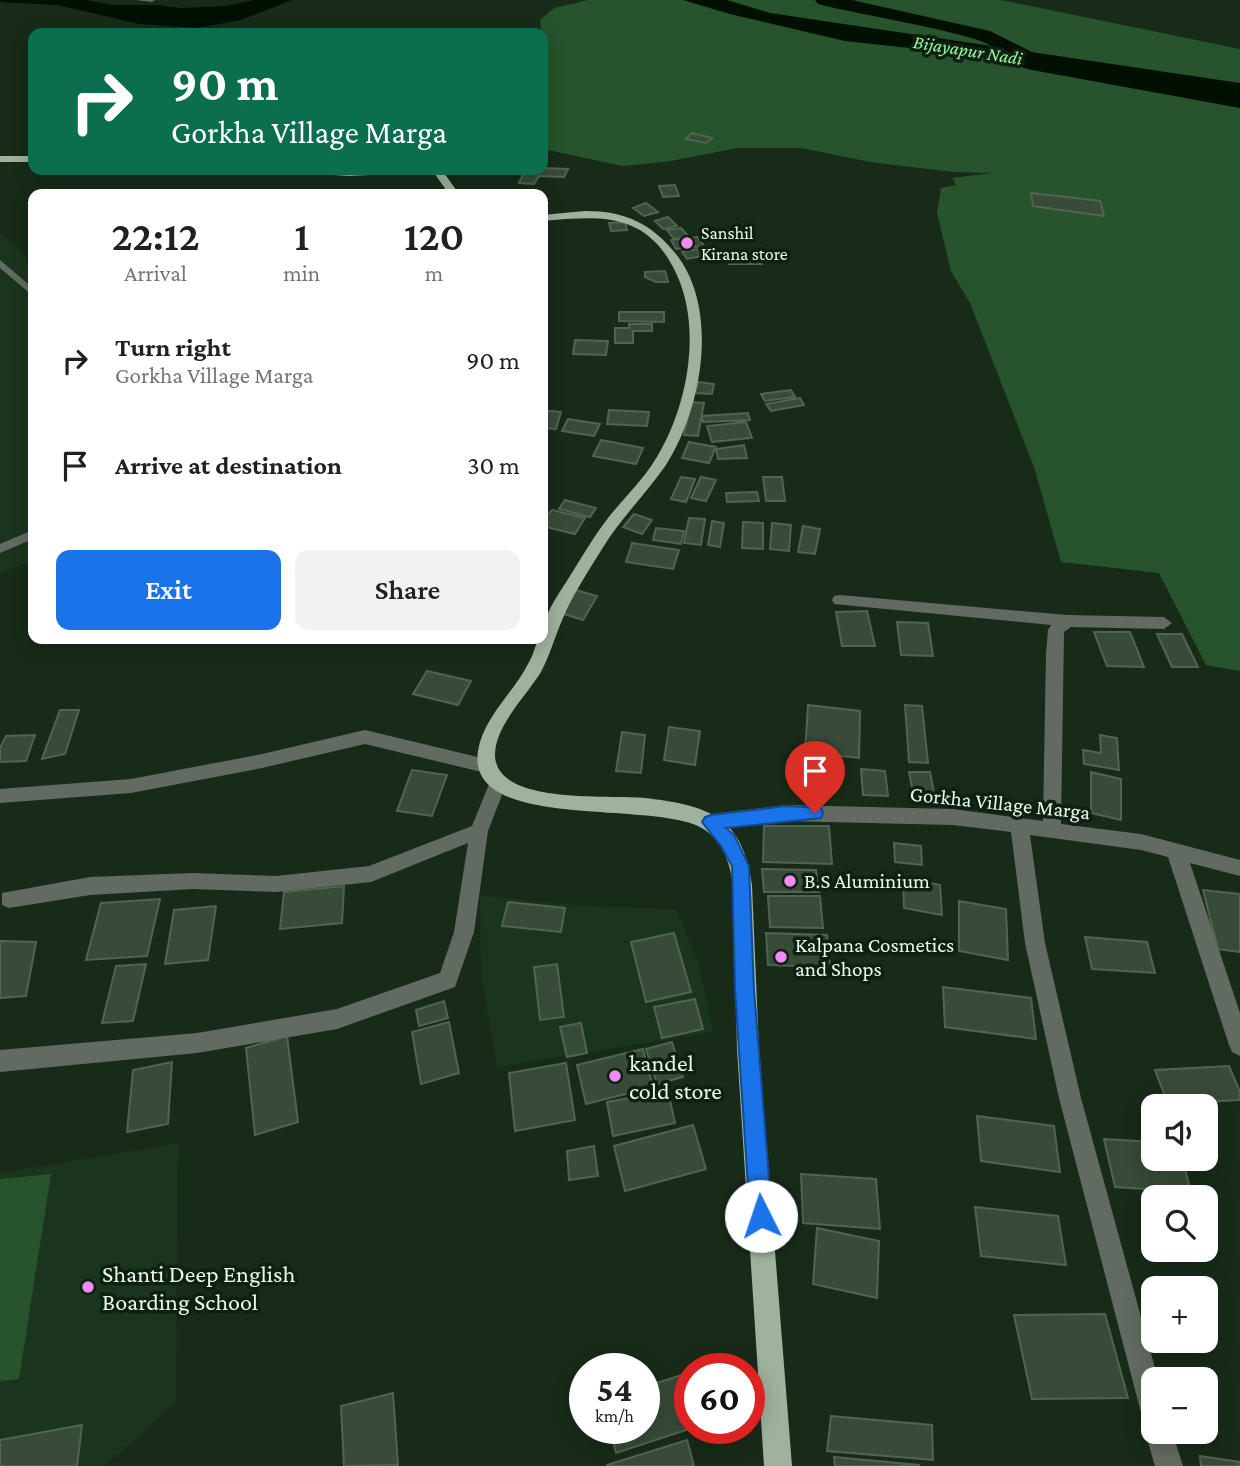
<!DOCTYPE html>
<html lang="en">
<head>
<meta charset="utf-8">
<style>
	:root { --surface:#fff; --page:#f2f2f2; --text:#202124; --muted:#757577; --accent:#1a73e8 }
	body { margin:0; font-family:"Crimson Pro",serif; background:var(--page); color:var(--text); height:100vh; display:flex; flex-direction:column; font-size:26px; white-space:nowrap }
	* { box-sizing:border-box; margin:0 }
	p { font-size:23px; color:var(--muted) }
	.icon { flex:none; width:38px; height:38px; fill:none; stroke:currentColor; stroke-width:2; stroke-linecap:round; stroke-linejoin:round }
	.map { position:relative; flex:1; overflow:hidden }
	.details { position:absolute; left:28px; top:189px; width:520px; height:455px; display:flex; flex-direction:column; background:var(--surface); border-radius:14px; box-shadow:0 4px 18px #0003 }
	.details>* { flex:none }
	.hud { position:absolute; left:28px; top:28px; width:520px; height:147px; border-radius:14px; box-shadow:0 4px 18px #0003; background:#0b6e4f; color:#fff; overflow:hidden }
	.controls { position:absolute; left:1141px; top:1094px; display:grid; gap:14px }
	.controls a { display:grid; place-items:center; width:77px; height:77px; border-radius:14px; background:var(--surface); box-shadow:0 4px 18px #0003; font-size:35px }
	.speed { position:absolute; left:569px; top:1353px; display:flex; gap:14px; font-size:35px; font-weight:700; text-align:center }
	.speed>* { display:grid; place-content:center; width:91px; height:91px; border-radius:50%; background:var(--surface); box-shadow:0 4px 18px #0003; line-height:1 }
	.speed small { font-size:18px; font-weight:400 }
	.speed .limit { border:10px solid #d22; background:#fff; color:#111 }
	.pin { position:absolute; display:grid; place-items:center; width:60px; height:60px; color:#fff; margin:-72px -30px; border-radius:50% 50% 50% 0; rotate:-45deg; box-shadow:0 0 7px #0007 }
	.pin .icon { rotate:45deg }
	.me { position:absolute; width:77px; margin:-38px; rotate:356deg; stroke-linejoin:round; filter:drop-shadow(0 0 5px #0008) }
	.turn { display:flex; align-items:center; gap:24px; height:147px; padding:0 28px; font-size:32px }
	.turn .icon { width:91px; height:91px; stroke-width:2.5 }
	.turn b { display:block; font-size:49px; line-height:60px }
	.eta { display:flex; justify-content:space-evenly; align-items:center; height:119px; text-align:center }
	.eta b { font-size:42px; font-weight:600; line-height:49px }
	.primary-button { display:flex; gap:14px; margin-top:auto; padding:14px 28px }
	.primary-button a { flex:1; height:80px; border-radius:14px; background:var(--accent); color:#fff; font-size:28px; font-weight:600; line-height:80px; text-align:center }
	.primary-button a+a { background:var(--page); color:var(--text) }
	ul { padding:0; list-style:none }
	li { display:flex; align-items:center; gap:21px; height:105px; padding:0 28px }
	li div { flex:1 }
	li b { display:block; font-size:26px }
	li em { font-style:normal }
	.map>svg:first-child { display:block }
	.built { fill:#1b341d }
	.green { fill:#27542c }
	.water { fill:#011002 }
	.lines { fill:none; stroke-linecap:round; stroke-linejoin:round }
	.river { fill:#011002; fill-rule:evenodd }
	.building { fill:#374b38; stroke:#506551; stroke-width:2 }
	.service { fill:#626b62; fill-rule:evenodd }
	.minor { fill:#626b62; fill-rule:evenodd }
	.primary { fill:#9eb29e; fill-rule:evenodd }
	.route { fill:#1a73e8; stroke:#114b97; stroke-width:2 }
	.poi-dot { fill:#f18af4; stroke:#0e2110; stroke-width:2.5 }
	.labels { text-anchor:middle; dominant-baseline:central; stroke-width:7; stroke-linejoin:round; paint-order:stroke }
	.far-poi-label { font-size:18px; fill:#ecf9ed; stroke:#0e2110; text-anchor:start }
	.far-water-label { font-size:19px; font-style:italic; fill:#9cf4a4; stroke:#0e2110 }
	.street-label { font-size:21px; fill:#ecf9ed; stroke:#0e2110 }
	.poi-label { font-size:21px; fill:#ecf9ed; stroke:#0e2110; text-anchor:start }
	.near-poi-label { font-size:24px; fill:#ecf9ed; stroke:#0e2110; text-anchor:start }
</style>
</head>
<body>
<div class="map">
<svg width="1240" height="1466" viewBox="0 0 1240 1466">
	<rect width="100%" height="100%" fill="#182b19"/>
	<path class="built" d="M0,232L33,262V560L0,574Z
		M480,895L581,906L676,909L700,968L713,1032L497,1067L481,973Z
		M178,1143L176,1402L105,1466H0V1173Z"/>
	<path class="green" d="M588,0H1001L1240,49V671L1206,665L1159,573L1061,562L1034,467L970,303L951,271L937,213L941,188L956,185L952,178L992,173L953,172L870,162L801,148H737L671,161L623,166L543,149L542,33H536L541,30L540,20L554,8Z
		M51,1174L19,1379L0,1381V1179Z"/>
	<path class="water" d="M0,0H87L112,5H157L181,8L226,6L254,0H292L241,20L197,28L140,24L57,5L0,2Z
		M683,0H727L770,13L1240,83V108L1032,70L975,55L845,41L730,14Z"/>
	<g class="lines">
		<path class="river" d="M815,0H852L990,31L1034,53L1037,58L1034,63C1013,68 999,48 981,41C931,25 870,17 818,4Z"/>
	</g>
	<path class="building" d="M692,133L712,138L706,143L686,139Z
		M542,168L568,169L564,177L539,176L534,184L519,183L525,170Z
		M675,185L679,196L663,197L659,186Z
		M1031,193L1100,201L1104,216L1033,206Z
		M646,203L658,212L644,216L633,208Z
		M668,217L677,226L663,229L655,221Z
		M625,222L627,230L611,231L609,223Z
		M681,228L689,237L674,239L667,230Z
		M698,237L704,246L676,249L671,240Z
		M697,249L702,256L687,259L682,252Z
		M760,252L762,264H729L727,253Z
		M665,271L668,282H656L645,277V272Z
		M619,312H664V322L619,321Z
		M629,324H652V331H633V343H615V328H629Z
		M575,340L608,341L606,355L573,354Z
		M698,382L714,384L712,394L695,393Z
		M791,390L795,397L765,401L761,394Z
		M800,398L804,405L771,411L766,404Z
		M691,402L704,403L698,436L684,435Z
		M542,410L561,412L556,429L542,428Z
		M609,410L649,412L647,426L607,424Z
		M748,413L750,420L703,422L702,416Z
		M568,419L600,424L594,436L562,431Z
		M746,422L752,438L712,442L707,426Z
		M601,440L643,448L636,464L593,456Z
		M689,442L716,447L709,463L682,458Z
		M744,445L747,458L718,459L716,449Z
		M681,477L695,479L686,502L671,499Z
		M701,477L716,480L706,501L691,498Z
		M763,477H782L785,501H766Z
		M757,492L759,501L727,502L726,493Z
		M565,500L596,508L590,517L559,509Z
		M552,510L585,518L575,534L542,526V515L547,516Z
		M634,514L652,520L642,534L623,527Z
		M689,518L705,519L701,545L684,543Z
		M712,521L724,523L720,547L708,545Z
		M743,522L763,523V549L742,548Z
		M772,523L791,525L789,551L770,549Z
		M803,526L820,529L815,554L798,552Z
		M656,528L684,531L681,544L653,540Z
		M632,543L679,550L673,569L626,562Z
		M576,590L597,596L583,620L561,613Z
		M867,611L875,646H842L836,612Z
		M897,622L928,623L933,656L901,655Z
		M1094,632H1130L1144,667L1107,666Z
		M1157,634H1182L1198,667H1172Z
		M427,671L471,681L458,705L413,694Z
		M808,705L860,711L859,758L805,752Z
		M905,705L922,706L928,763L909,762Z
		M60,710H79L65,754L42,759Z
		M669,727L700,731L695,765L664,760Z
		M622,732L645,735L641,773L616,771Z
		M35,735L26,761L0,762V748L6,736Z
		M1100,735L1117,738L1119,770L1084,764L1083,750L1101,753Z
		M861,769L885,771L888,796L863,795Z
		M412,770L447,775L432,816L397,811Z
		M909,772H930L935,797H914Z
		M1091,772L1121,779V820L1091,813Z
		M764,826H829L832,864L763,862Z
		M894,843L921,846L922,865L895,862Z
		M762,869L816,870L819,892H764Z
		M903,877L940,885L942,915L904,908Z
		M344,886L342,923L280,929L284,892Z
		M1203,890L1240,894V952L1218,949Z
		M768,896H820L823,928L770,927Z
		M160,899L147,956L86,960L101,903Z
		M959,901L1006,909L1008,960L959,951Z
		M508,902L565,908L561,932L502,926Z
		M216,906L208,960L165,964L174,910Z
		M674,933L691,992L646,1002L631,942Z
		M766,933L827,935L830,967L768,965Z
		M1085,937L1147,942L1155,973L1092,969Z
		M0,941L36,942L26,996L0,998Z
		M146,964L133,1021L102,1023L116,966Z
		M557,964L564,1017L540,1020L534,967Z
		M943,987L1031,998L1036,1039L945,1027Z
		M695,999L703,1029L662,1038L654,1007Z
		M444,1001L448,1018L419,1026L416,1010Z
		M449,1022L459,1073L421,1084L412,1032Z
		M581,1023L587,1053L567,1057L560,1027Z
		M287,1036L298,1122L255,1135L246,1048Z
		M672,1042L683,1077L657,1084L646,1049Z
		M643,1049L653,1087L586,1104L577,1065Z
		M172,1062L168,1124L127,1132L133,1070Z
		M566,1063L575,1120L515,1131L509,1073Z
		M1229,1066L1240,1092V1100L1168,1104L1155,1070Z
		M668,1091L675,1123L613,1136L607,1102Z
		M977,1116L1054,1126L1060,1172L981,1161Z
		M693,1125L706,1169L625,1191L614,1146Z
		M1104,1139L1153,1142V1158H1182L1191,1192L1115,1187Z
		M594,1146L598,1176L569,1180L567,1151Z
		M801,1174L876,1179L880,1229L803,1223Z
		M975,1207L1058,1216L1066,1265L981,1256Z
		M817,1228L879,1241L877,1298L813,1284Z
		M1105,1314L1128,1398L1032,1399L1014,1315Z
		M685,1374L690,1389V1428H692L616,1453L610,1428H644V1387Z
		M393,1393L398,1465L344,1466L341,1406Z
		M831,1416L932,1425L933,1460L827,1451Z
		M82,1425L77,1466H0V1440Z
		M687,1440L694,1466H607V1465Z
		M1200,1456L1240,1462V1466H1201Z
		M834,1457L919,1465V1466H835Z"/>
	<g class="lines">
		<path class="service" d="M136,0H155L152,2Z
			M0,260L33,288V296L0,268Z
			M33,530V539L0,553V544Z"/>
		<path class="minor" d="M840,595L1067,615L1164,617L1172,623L1164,629L1071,627L1064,632L1061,824L1141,834L1240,860V876L1190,863L1240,1013V1056L1232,1052L1229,1045L1168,857L1141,850L1030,835L1045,943L1081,1098L1158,1379H1153V1432H1172L1183,1466H1155L1145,1432L1151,1422L1144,1418L1140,1409L1059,1098L1025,943L1011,832L953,825L786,821L711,830L704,827L702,822L704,817L711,814L786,805L953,809L1043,821L1046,654L1048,630L1051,625L834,604L832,600L834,596Z
			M365,730L486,759L492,761L495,766L492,771L486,773L365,744L262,768L131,793L0,803V789L131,779L262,754Z
			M498,775L504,777L507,782L488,831L474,932L455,987L337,1029L197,1053L0,1072V1050L197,1033L337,1009L440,973L454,932L468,843L371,882L276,892L193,889L90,895L9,908L2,905V893L90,877L193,873L276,876L369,866L472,826L492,777Z"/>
		<path class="primary" d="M0,156H33V162H0Z
			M295,170H416L411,173L349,176L300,173Z
			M432,170H442L459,194H449Z
			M585,211C625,211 651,223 676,254C720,310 702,409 666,465C646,494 620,519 602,549C588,572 573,594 563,618C555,636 550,655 541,672C526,696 495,726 495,755C496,806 610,794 645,798C669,801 701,805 721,820C741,835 749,862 752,885L759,1049L792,1466H764L737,1049L733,885C730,864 724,843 705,830C660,798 465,834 478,751C483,718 514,692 528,664C533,656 535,647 538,639H542C542,616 558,595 570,576C582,557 594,536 608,518C623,499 642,481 655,460C688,408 703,327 675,271C646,211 599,216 542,221V215Z"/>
	</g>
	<path class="route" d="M786,806L821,808L823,813L821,818L726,828L734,835L749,866L754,990L772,1216L769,1224L761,1227L754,1224L750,1216L735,990L732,866L721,846L702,822L705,817L711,815Z"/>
	<g class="poi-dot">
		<circle cx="687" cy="243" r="7"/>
		<circle cx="790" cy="881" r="7"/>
		<circle cx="781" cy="957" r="7"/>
		<circle cx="615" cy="1076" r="7"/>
		<circle cx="88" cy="1287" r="7"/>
	</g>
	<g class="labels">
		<g class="far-poi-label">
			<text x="701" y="233">Sanshil<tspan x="701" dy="21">Kirana store</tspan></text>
		</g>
		<g class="far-water-label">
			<text transform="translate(968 50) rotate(9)">Bijayapur Nadi</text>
		</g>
		<g class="street-label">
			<text transform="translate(1000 803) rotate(6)">Gorkha Village Marga</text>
		</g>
		<g class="poi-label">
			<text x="804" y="881">B.S Aluminium</text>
			<text x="795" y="945">Kalpana Cosmetics<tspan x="795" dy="24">and Shops</tspan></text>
		</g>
		<g class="near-poi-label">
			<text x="629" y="1062">kandel<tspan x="629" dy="28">cold store</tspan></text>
			<text x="102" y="1273">Shanti Deep English<tspan x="102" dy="28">Boarding School</tspan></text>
		</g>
	</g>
</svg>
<div class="controls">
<a><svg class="icon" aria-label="sound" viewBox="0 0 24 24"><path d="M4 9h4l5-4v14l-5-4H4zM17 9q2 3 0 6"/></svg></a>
<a><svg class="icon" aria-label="search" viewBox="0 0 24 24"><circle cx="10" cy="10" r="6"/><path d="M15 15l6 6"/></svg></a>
<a>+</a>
<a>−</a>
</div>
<div class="speed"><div>54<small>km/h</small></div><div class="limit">60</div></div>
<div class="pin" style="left:815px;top:813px;background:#d93025"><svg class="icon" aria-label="arrive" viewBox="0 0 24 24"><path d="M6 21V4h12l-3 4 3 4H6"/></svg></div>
<svg class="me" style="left:761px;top:1216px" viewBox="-20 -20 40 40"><circle r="19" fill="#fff"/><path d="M0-13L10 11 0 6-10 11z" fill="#1a73e8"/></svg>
<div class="hud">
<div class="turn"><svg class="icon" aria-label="right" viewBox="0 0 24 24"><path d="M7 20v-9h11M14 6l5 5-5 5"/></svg><div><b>90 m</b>Gorkha Village Marga</div></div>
</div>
<section class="details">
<div class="eta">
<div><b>22:12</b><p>Arrival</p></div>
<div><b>1</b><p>min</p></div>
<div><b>120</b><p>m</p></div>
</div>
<ul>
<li><svg class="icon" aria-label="right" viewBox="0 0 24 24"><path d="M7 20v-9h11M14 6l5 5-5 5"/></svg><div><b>Turn right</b><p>Gorkha Village Marga</p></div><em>90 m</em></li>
<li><svg class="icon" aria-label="arrive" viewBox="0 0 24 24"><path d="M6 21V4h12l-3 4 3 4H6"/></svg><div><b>Arrive at destination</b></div><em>30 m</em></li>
</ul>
<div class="primary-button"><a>Exit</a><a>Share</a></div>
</section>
</div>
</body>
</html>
